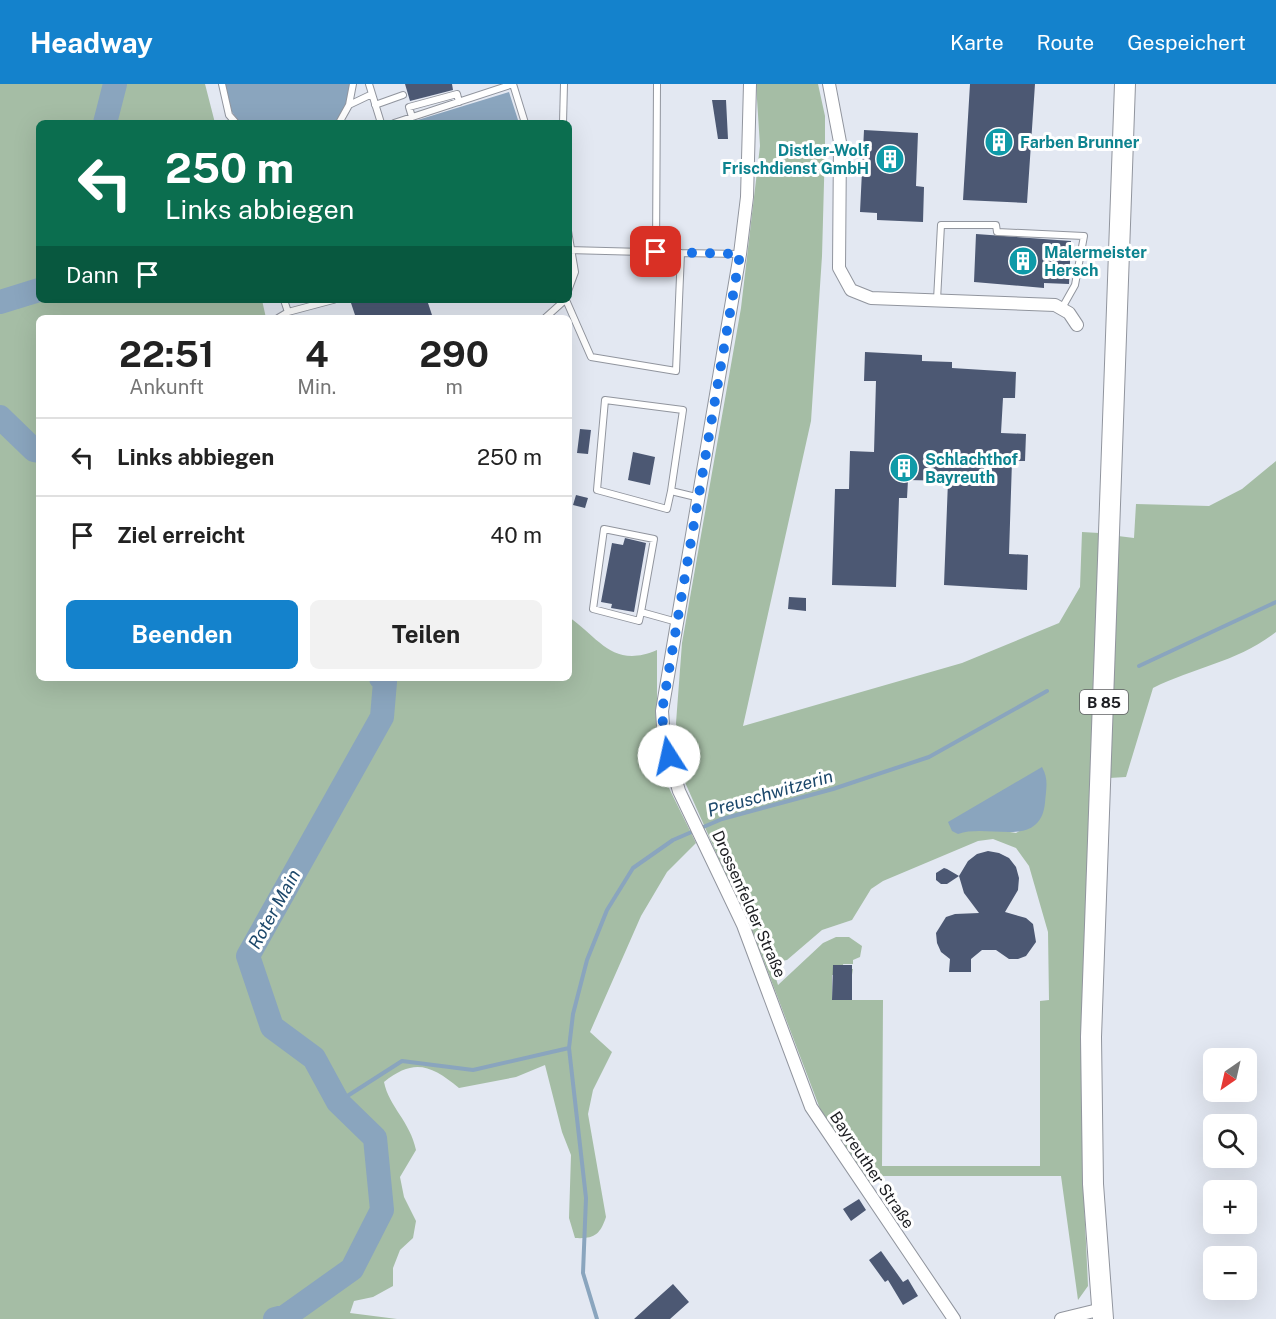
<!DOCTYPE html>
<html lang="de">
<head>
<meta charset="utf-8">
<style>
	:root { --surface:#fff; --page:#f2f2f2; --text:#222; --muted:#767676; --line:#e0e0e0; --accent:#1482cc }
	body { margin:0; font-family:"Public Sans",sans-serif; background:var(--page); color:var(--text); height:100vh; display:flex; flex-direction:column; font-size:22px; white-space:nowrap }
	* { box-sizing:border-box; margin:0 }
	p { font-size:20px; color:var(--muted) }
	.icon { flex:none; width:33px; height:33px; fill:none; stroke:currentColor; stroke-width:2; stroke-linecap:round; stroke-linejoin:round }
	.map { position:relative; flex:1; overflow:hidden }
	.sheet { position:absolute; left:36px; top:231px; width:536px; height:366px; display:flex; flex-direction:column; background:var(--surface); border-radius:9px; box-shadow:0 6px 24px #0002 }
	.sheet>* { flex:none }
	.banner { position:absolute; left:36px; top:36px; width:536px; height:183px; border-radius:9px; box-shadow:0 6px 24px #0002; background:#0b6e4f; color:#fff; overflow:hidden }
	.needle { width:39px; rotate:214deg }
	.buttons { position:absolute; left:1203px; top:964px; display:grid; gap:12px }
	.buttons a { display:grid; place-items:center; width:54px; height:54px; border-radius:9px; background:var(--surface); box-shadow:0 6px 24px #0002; font-size:30px }
	.pin { position:absolute; display:grid; place-items:center; width:51px; height:51px; color:#fff; margin:-26px; border-radius:12px; box-shadow:0 3px 9px #0006 }
	.me { position:absolute; width:66px; margin:-33px; rotate:350deg; stroke-linejoin:round; filter:drop-shadow(0 0 4px #0008) }
	.turn { display:flex; align-items:center; gap:21px; height:126px; padding:0 30px; font-size:27px }
	.turn .icon { width:78px; height:78px; stroke-width:2.5 }
	.turn b { display:block; font-size:42px; line-height:51px }
	.then { display:flex; align-items:center; height:57px; padding:0 30px; background:#0003; gap:12px; font-size:22px }
	.eta { display:flex; justify-content:space-evenly; align-items:center; height:102px; text-align:center }
	.eta b { font-size:36px; font-weight:700; line-height:42px }
	.cta { display:flex; gap:12px; margin-top:auto; padding:12px 30px }
	.cta a { flex:1; height:69px; border-radius:9px; background:var(--accent); color:#fff; font-size:24px; font-weight:700; line-height:69px; text-align:center }
	.cta a+a { background:var(--page); color:var(--text) }
	ul { padding:0; list-style:none }
	li { display:flex; align-items:center; gap:18px; height:78px; padding:0 30px; border-top:2px solid var(--line) }
	li div { flex:1 }
	li b { display:block; font-size:22px }
	li em { font-style:normal }
	header { display:flex; align-items:center; gap:36px; box-sizing:border-box; height:84px; padding:0 30px; background:var(--accent); color:#fff }
	header strong { font-size:28px }
	nav { display:flex; gap:33px; margin-inline-start:auto; font-size:21px }
	.map>svg:first-child { display:block }
	.green { fill:#a5bda5; fill-rule:evenodd }
	.water { fill:#8aa5be }
	.lines { fill:none; stroke-linecap:round; stroke-linejoin:round }
	.stream { stroke:#8aa5be; stroke-width:4 }
	.river { stroke:#8aa5be; stroke-width:24 }
	.building { fill:#4c5873 }
	.service-casing { stroke:#91959e; stroke-width:8 }
	.minor-casing { stroke:#91959e; stroke-width:14 }
	.primary-casing { stroke:#91959e; stroke-width:22 }
	.service { stroke:#fff; stroke-width:6 }
	.minor { stroke:#fff; stroke-width:12 }
	.primary { stroke:#fff; stroke-width:20 }
	.route { stroke:#1a73e8; stroke-width:10; stroke-dasharray:0 18 }
	.labels { text-anchor:middle; dominant-baseline:central; stroke-width:6; stroke-linejoin:round; paint-order:stroke }
	.shield { fill:#fff; stroke:#5f6063; stroke-width:1.5 }
	.shield-label { font-size:15px; font-weight:bold; fill:#1b1c20 }
	.culture-label { font-size:16px; font-weight:bold; fill:#0d838f; stroke:#fff; text-anchor:start }
	.street-label { font-size:16px; fill:#1b1c20; stroke:#fff }
	.water-label { font-size:18px; font-style:italic; fill:#1c486b; stroke:#fff }
</style>
</head>
<body>
<header>
<strong>Headway</strong>
<nav><a>Karte</a><a>Route</a><a>Gespeichert</a></nav>
</header>
<div class="map">
<svg width="1276" height="1235" viewBox="0 0 1276 1235">
	<rect width="100%" height="100%" fill="#e3e8f2"/>
	<path class="green" d="M0,0H205L215,39H39V216H262L266,234H39V594H568L569,533C599,554 613,585 657,566V659L667,700L696,759L667,788L641,832L590,948L612,968L593,1006L588,1030L606,1133C600,1151 594,1155 575,1154L569,1134L571,1071L562,1048L545,981L516,993L459,1004C431,981 414,974 384,998C389,1023 410,1037 416,1066L400,1093L404,1113L416,1137L413,1154L400,1166L393,1184V1202L373,1213L354,1217L350,1229L397,1235H0Z
		M756,0H818L825,32V62L822,172L811,337L743,642L962,579L1059,539L1080,503L1082,448L1099,449L1083,964L1082,1074L1088,1202L1078,1216L1061,1092H882L871,1101L822,1030L762,872L680,687L676,639L682,559L741,224L760,62ZM1039,736L1016,749L992,745L969,746ZM993,755L1016,764L1029,782L1048,848L1049,916L1040,917V1082H882L883,916H832V891H852L853,885H844L843,880H853V876L860,873L862,862L849,853H836L823,859L778,901L771,879L787,876L822,846L852,836L871,805L883,797L978,757Z
		M1276,377V548C1238,578 1195,583 1153,604L1126,693L1109,694L1118,452L1134,454L1136,420L1209,422L1242,405Z"/>
	<path class="water" d="M225,0H350L346,20L335,39H240L232,28Z
		M509,8L519,39H408Z
		M1042,683C1049,695 1046,705 1045,719C1040,766 989,739 958,750L952,747L948,738Z"/>
	<g class="lines">
		<path class="stream" d="M1139,582L1276,518
			M338,1018L402,977L473,986L569,964
			M597,1235L583,1189L586,1114L569,964L573,930L587,876L607,826L633,784L673,756L722,735L833,705L929,673L1047,607"/>
		<path class="river" d="M105,39L115,0
			M0,218L39,206
			M0,333L34,366L39,367
			M275,1235L286,1232L352,1185L382,1126L375,1054L338,1018L314,974L272,943L248,872L382,633L385,598L381,594"/>
	</g>
	<path class="building" d="M405,0H452L453,6L410,17Z
		M970,0H1035L1027,119L963,116Z
		M712,16H726L728,55H718Z
		M864,46L918,49L916,102L924,103L923,138L877,136V129L860,128Z
		M976,150L1071,157L1069,200L1044,199V204L974,198Z
		M350,216H427L433,234H356Z
		M865,268L922,271V277L952,278V284L1016,288L1015,314H1003L1001,349L1026,350L1025,377H1012L1009,470L1028,471L1027,506L944,501L948,397L908,396L907,414H899L896,503L832,501L835,405H849L850,367L874,368L876,297H864Z
		M580,345L591,346L588,370L577,369Z
		M633,368L655,373L650,401L628,396Z
		M576,411L588,414L585,424L573,421Z
		M625,454L646,459L634,528L611,524L612,520L601,518L612,459L623,461Z
		M789,513L806,514V527L788,525Z
		M988,767L999,769L1009,774L1016,783L1019,794L1018,806L1005,828L1026,834L1033,840L1036,858L1026,872L1018,875H1009L996,866H982L971,875V888H949L950,875L941,868L937,859L936,849L946,833L955,830L979,829L964,809L959,792L968,777L977,770Z
		M944,784L947,785L959,792L947,800H941L936,796V789Z
		M833,881H852V916H832Z
		M859,1115L866,1126L851,1137L843,1125Z
		M881,1167L903,1198L908,1195L918,1212L903,1221L888,1196L885,1198L869,1176Z
		M673,1200L689,1218L670,1235H634Z"/>
	<g class="lines">
		<g class="service-casing">
			<path id="service" d="M222,0L229,31L236,39
				M369,0L381,39
				M349,21L372,10
				M375,21L403,11
				M412,33L409,23L457,10L459,18
				M339,39L349,21L353,0
				M394,39L513,0L525,39
				M563,39L564,0
				M568,147L575,188L568,207
				M656,168L657,0
				M681,169L740,170
				M284,216L288,228L333,216
				M566,216L591,273L676,287L681,169L568,166
				M937,216L941,141H996L997,148L1084,152L1075,201L1062,224
				M278,234L288,228
				M545,234L565,216
				M671,407L683,326L605,316L597,406L667,425L671,407L700,414
				M641,528L639,537L593,525L604,445L654,455L641,528L677,538"/>
		</g>
		<g class="minor-casing">
			<path id="minor" d="M750,0L747,113L740,170L662,627L664,655L679,707L743,841L811,1023L954,1235
				M829,0L840,58L839,184L851,206L871,214L1055,221L1069,229L1077,241
				M1061,1235L1102,1225"/>
		</g>
		<g class="primary-casing">
			<path id="primary" d="M1103,1235L1093,1100L1091,953L1125,0"/>
		</g>
		<use href="#service" class="service"/>
		<use href="#minor" class="minor"/>
		<use href="#primary" class="primary"/>
	</g>
	<g class="lines">
		<path class="route" d="M656,168L740,170L662,627L664,655L669,672"/>
	</g>
	<defs>
		<g id="building-disc" transform="scale(1.5)"><circle r="9.5" fill="#0f9aa8" stroke="#fff"/><path d="M-4-6H4V6H1V3H-1V6H-4ZM-2.5-4.3h1.7v1.8h-1.7ZM.8-4.3h1.7v1.8H.8ZM-2.5-1h1.7V.8h-1.7ZM.8-1h1.7V.8H.8Z" fill="#fff"/></g>
	</defs>
	<g fill-rule="evenodd">
		<use href="#building-disc" x="999" y="58"/>
		<use href="#building-disc" x="890" y="75"/>
		<use href="#building-disc" x="1023" y="177"/>
		<use href="#building-disc" x="904" y="384"/>
	</g>
	<g class="labels">
		<rect class="shield" x="1080" y="606" width="48" height="24" rx="4.5"/>
		<g class="shield-label">
			<text x="1104" y="618">B 85</text>
		</g>
		<g class="culture-label">
			<text x="1020" y="58">Farben Brunner</text>
			<text x="869" y="66" text-anchor="end">Distler-Wolf<tspan x="869" dy="18">Frischdienst GmbH</tspan></text>
			<text x="1044" y="168">Malermeister<tspan x="1044" dy="18">Hersch</tspan></text>
			<text x="925" y="375">Schlachthof<tspan x="925" dy="18">Bayreuth</tspan></text>
		</g>
		<g class="street-label">
			<text transform="translate(749 820) rotate(66)">Drossenfelder Straße</text>
			<text transform="translate(872 1086) rotate(56)">Bayreuther Straße</text>
		</g>
		<g class="water-label">
			<text transform="translate(770 709) rotate(-16)">Preuschwitzerin</text>
			<text transform="translate(274 825) rotate(-61)">Roter Main</text>
		</g>
	</g>
</svg>
<div class="buttons">
<a><svg class="needle" viewBox="-14 -14 28 28"><path d="M0-13l5 13h-10z" fill="#e53935"/><path d="M0 13l5-13h-10z" fill="#767676"/></svg></a>
<a><svg class="icon" aria-label="search" viewBox="0 0 24 24"><circle cx="10" cy="10" r="6"/><path d="M15 15l6 6"/></svg></a>
<a>+</a>
<a>−</a>
</div>
<div class="pin" style="left:656px;top:168px;background:#d93025"><svg class="icon" aria-label="arrive" viewBox="0 0 24 24"><path d="M6 21V4h12l-3 4 3 4H6"/></svg></div>
<svg class="me" style="left:669px;top:672px" viewBox="-20 -20 40 40"><circle r="19" fill="#fff"/><path d="M0-13L10 11 0 6-10 11z" fill="#1a73e8"/></svg>
<div class="banner">
<div class="turn"><svg class="icon" aria-label="left" viewBox="0 0 24 24"><path d="M17 20v-9H6M10 6l-5 5 5 5"/></svg><div><b>250 m</b>Links abbiegen</div></div>
<div class="then">Dann<svg class="icon" aria-label="arrive" viewBox="0 0 24 24"><path d="M6 21V4h12l-3 4 3 4H6"/></svg></div>
</div>
<section class="sheet">
<div class="eta">
<div><b>22:51</b><p>Ankunft</p></div>
<div><b>4</b><p>Min.</p></div>
<div><b>290</b><p>m</p></div>
</div>
<ul>
<li><svg class="icon" aria-label="left" viewBox="0 0 24 24"><path d="M17 20v-9H6M10 6l-5 5 5 5"/></svg><div><b>Links abbiegen</b></div><em>250 m</em></li>
<li><svg class="icon" aria-label="arrive" viewBox="0 0 24 24"><path d="M6 21V4h12l-3 4 3 4H6"/></svg><div><b>Ziel erreicht</b></div><em>40 m</em></li>
</ul>
<div class="cta"><a>Beenden</a><a>Teilen</a></div>
</section>
</div>
</body>
</html>
